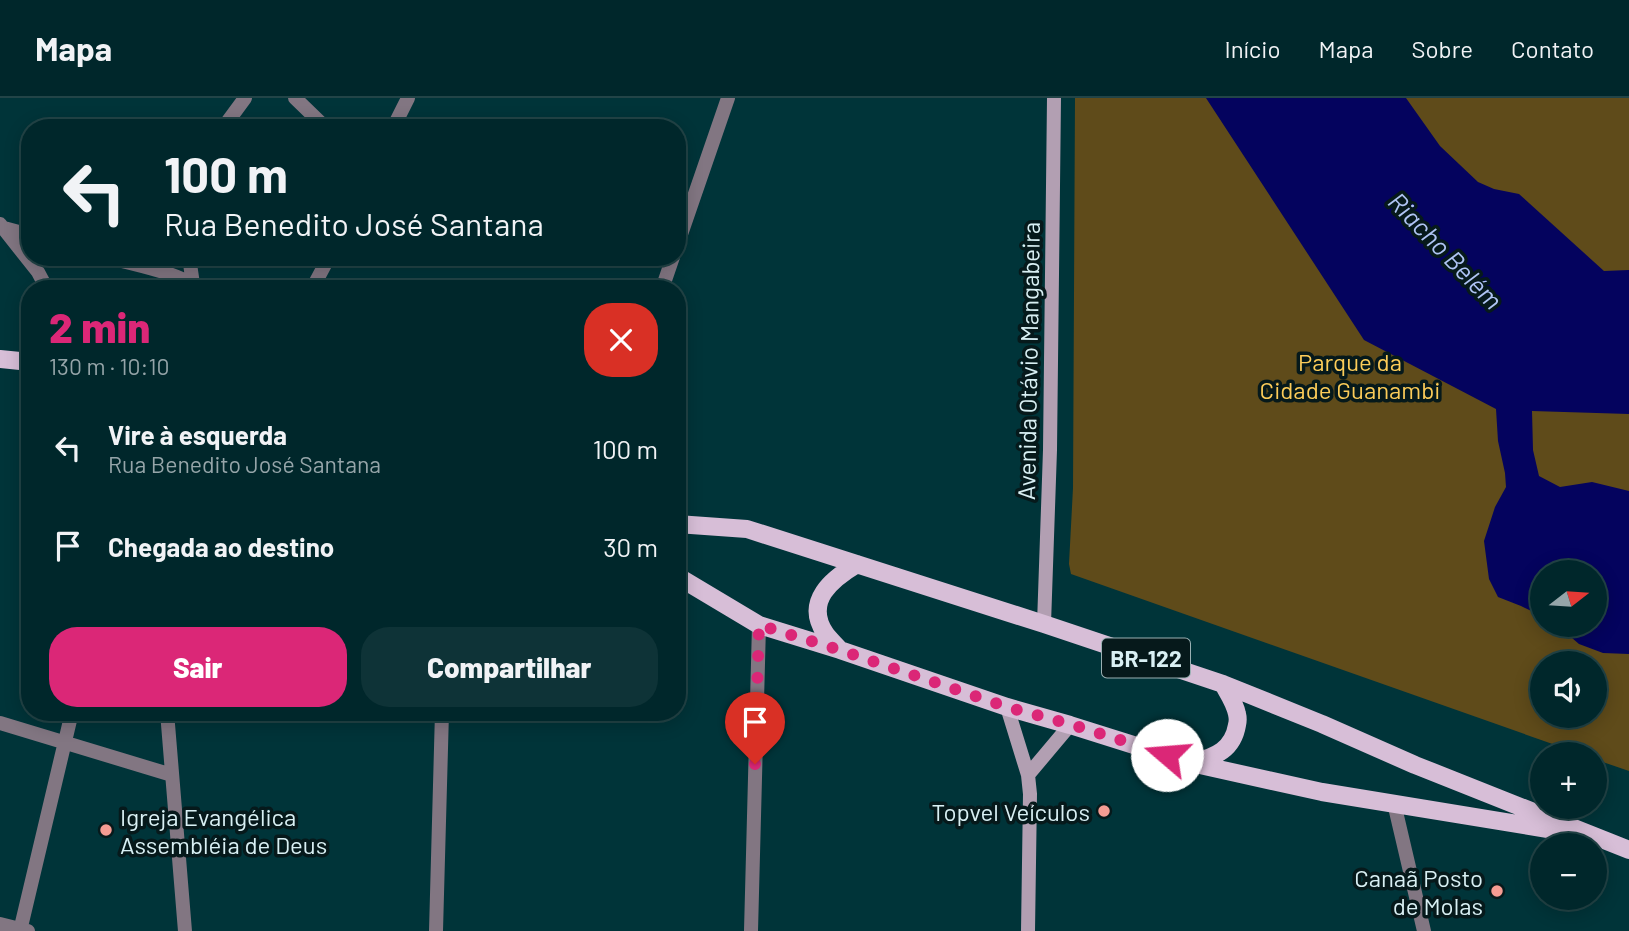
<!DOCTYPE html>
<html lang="pt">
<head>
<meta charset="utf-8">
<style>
	:root { --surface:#00272b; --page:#0e3337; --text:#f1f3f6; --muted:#95a5a9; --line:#224447; --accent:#db2777 }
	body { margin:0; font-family:Barlow,sans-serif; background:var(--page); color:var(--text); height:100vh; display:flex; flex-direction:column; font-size:26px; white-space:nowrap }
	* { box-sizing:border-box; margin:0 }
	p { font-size:23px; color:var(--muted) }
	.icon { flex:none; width:38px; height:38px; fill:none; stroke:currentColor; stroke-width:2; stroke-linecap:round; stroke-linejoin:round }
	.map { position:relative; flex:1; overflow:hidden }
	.side { position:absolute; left:21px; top:182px; width:665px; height:441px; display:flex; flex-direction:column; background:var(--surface); border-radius:28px; box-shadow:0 4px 18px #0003,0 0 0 2px var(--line) }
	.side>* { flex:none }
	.guide { position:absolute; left:21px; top:21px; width:665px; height:147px; border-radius:28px; box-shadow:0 4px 18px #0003,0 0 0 2px var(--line); background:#00272b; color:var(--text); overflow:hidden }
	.needle { width:46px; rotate:73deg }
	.controls { position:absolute; left:1530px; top:462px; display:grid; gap:14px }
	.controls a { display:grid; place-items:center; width:77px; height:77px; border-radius:50%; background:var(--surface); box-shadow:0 4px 18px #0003,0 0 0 2px var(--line); font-size:35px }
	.pin { position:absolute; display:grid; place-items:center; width:60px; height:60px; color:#fff; margin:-72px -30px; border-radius:50% 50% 50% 0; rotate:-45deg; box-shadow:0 0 7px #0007 }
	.pin .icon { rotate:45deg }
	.me { position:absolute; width:77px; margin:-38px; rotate:288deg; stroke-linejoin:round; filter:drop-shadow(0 0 5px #0008) }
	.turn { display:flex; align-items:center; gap:24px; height:147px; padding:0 28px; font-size:32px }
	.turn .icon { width:91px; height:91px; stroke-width:2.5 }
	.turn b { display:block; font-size:49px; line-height:60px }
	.round { display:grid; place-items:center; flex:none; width:74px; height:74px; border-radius:28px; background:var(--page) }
	.headline { display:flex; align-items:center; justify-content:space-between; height:119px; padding:0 28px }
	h1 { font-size:42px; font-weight:800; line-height:52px; color:var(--accent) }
	.button { display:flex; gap:14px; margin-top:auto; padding:14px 28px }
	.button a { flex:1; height:80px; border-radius:28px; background:var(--accent); color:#fff; font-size:28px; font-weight:800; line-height:80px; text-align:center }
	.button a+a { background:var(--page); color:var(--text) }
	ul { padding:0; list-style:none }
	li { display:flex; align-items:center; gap:21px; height:98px; padding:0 28px }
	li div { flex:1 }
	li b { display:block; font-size:26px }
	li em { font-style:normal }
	header { display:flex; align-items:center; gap:42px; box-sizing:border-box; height:98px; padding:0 35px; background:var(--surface); border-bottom:2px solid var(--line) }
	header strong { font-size:33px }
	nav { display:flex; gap:38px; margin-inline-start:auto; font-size:24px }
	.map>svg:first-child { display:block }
	.green { fill:#5f4b1a; fill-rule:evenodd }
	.water { fill:#04035e }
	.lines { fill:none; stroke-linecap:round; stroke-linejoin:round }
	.street { stroke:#827682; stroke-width:14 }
	.secondary { stroke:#b29fb2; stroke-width:14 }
	.primary { stroke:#d7bed7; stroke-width:18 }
	.route { stroke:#db2777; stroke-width:12; stroke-dasharray:0 21.6 }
	.poi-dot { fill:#f59c93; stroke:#06191b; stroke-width:2.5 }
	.labels { text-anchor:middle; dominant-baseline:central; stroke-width:7; stroke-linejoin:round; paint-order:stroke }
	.shield { fill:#06191b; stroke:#9ab0b3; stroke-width:2 }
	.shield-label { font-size:23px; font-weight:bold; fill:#d9f0f4 }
	.street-label { font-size:24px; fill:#d9f0f4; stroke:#06191b }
	.park-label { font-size:24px; fill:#fccc59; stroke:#06191b }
	.poi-label { font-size:24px; fill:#d9f0f4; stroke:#06191b; text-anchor:end }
	.water-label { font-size:26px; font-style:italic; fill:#afc4f4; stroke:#06191b }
</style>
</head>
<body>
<header>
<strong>Mapa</strong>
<nav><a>Início</a><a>Mapa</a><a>Sobre</a><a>Contato</a></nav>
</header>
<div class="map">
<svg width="1629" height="833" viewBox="0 0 1629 833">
	<rect width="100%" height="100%" fill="#003439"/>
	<path class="green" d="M1075,0H1629V673L1594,661V656H1581L1071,476L1069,466L1073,390ZM1542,474H1594V527H1542ZM1542,565H1594V618H1542Z"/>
	<path class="water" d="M1206,0H1406L1440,48L1478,84L1494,91L1519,96L1604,173L1629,172V316L1532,313L1533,352L1539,378L1560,389L1592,384L1629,393V556L1603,555L1579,546L1557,527H1594V474H1542V518L1521,508L1498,499L1489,481L1484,443L1495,409L1506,389L1505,375L1498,343L1496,311L1364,242Z"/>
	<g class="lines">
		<path class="street" d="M295,0L326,30
			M223,30L245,0
			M393,30L408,0
			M0,126L38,174L47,191
			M4,130L30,137
			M677,148L728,0
			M107,159C139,168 173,173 201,191
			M189,159L193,186
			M312,191L329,159
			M662,191L673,159
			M167,614L185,833
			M0,625L172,677
			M1394,705L1424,833
			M0,826L28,833
			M20,833L72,614
			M436,833L442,614
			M751,833L759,527"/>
		<path class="secondary" d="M1044,526L1050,352L1054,0
			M1007,609L1028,677L1030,696L1028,833
			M1028,677L1070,627"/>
		<path class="primary" d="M0,261L30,264
			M677,426L747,431L1044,526L1223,586L1322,626L1415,667L1629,752
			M677,478L759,527L840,552L1007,609L1070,627L1191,665L1322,694L1566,734
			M840,552C835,546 829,541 825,535C804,503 832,481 857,466
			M1194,664C1216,659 1233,651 1237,627C1238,623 1238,620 1237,616C1235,605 1228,595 1223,586"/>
	</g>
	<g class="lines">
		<path class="route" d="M755,666L759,527L840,552L1007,609L1070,626L1167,657"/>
	</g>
	<g class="poi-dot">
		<circle cx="1104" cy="713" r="7"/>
		<circle cx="106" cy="732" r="7"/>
		<circle cx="1497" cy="793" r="7"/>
	</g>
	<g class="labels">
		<rect class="shield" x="1102" y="540.5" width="88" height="39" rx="5"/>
		<g class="shield-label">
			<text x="1146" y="560">BR-122</text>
		</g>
		<g class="street-label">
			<text transform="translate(1028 263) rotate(-89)">Avenida Otávio Mangabeira</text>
		</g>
		<g class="park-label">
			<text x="1350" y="263">Parque da<tspan x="1350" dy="28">Cidade Guanambi</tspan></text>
		</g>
		<g class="poi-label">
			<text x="1090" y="713">Topvel Veículos</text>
			<text x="120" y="718" text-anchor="start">Igreja Evangélica<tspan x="120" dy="28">Assembléia de Deus</tspan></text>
			<text x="1483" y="779">Canaã Posto<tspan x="1483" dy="28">de Molas</tspan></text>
		</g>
		<g class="water-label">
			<text transform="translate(1446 152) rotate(46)">Riacho Belém</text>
		</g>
	</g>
</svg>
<div class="controls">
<a><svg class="needle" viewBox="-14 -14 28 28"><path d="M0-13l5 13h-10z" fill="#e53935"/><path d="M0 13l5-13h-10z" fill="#95a5a9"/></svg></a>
<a><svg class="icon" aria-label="sound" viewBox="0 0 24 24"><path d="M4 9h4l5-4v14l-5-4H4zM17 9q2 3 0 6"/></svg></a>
<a>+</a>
<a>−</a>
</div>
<div class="pin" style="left:755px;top:666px;background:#d93025"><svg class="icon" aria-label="arrive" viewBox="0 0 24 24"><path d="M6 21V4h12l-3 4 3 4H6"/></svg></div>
<svg class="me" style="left:1167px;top:657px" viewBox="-20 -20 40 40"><circle r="19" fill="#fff"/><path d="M0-13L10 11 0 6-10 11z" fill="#db2777"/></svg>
<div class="guide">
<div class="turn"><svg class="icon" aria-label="left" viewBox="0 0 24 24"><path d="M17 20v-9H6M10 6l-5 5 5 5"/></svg><div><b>100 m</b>Rua Benedito José Santana</div></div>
</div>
<section class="side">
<div class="headline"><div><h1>2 min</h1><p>130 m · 10:10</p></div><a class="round" style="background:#d93025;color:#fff"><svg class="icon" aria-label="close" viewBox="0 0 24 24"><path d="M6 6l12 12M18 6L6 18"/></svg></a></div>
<ul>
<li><svg class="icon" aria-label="left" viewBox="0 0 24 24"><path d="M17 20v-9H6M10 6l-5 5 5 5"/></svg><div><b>Vire à esquerda</b><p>Rua Benedito José Santana</p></div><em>100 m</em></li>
<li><svg class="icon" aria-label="arrive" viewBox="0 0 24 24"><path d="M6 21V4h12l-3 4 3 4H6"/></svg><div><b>Chegada ao destino</b></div><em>30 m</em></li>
</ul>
<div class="button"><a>Sair</a><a>Compartilhar</a></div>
</section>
</div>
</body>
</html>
